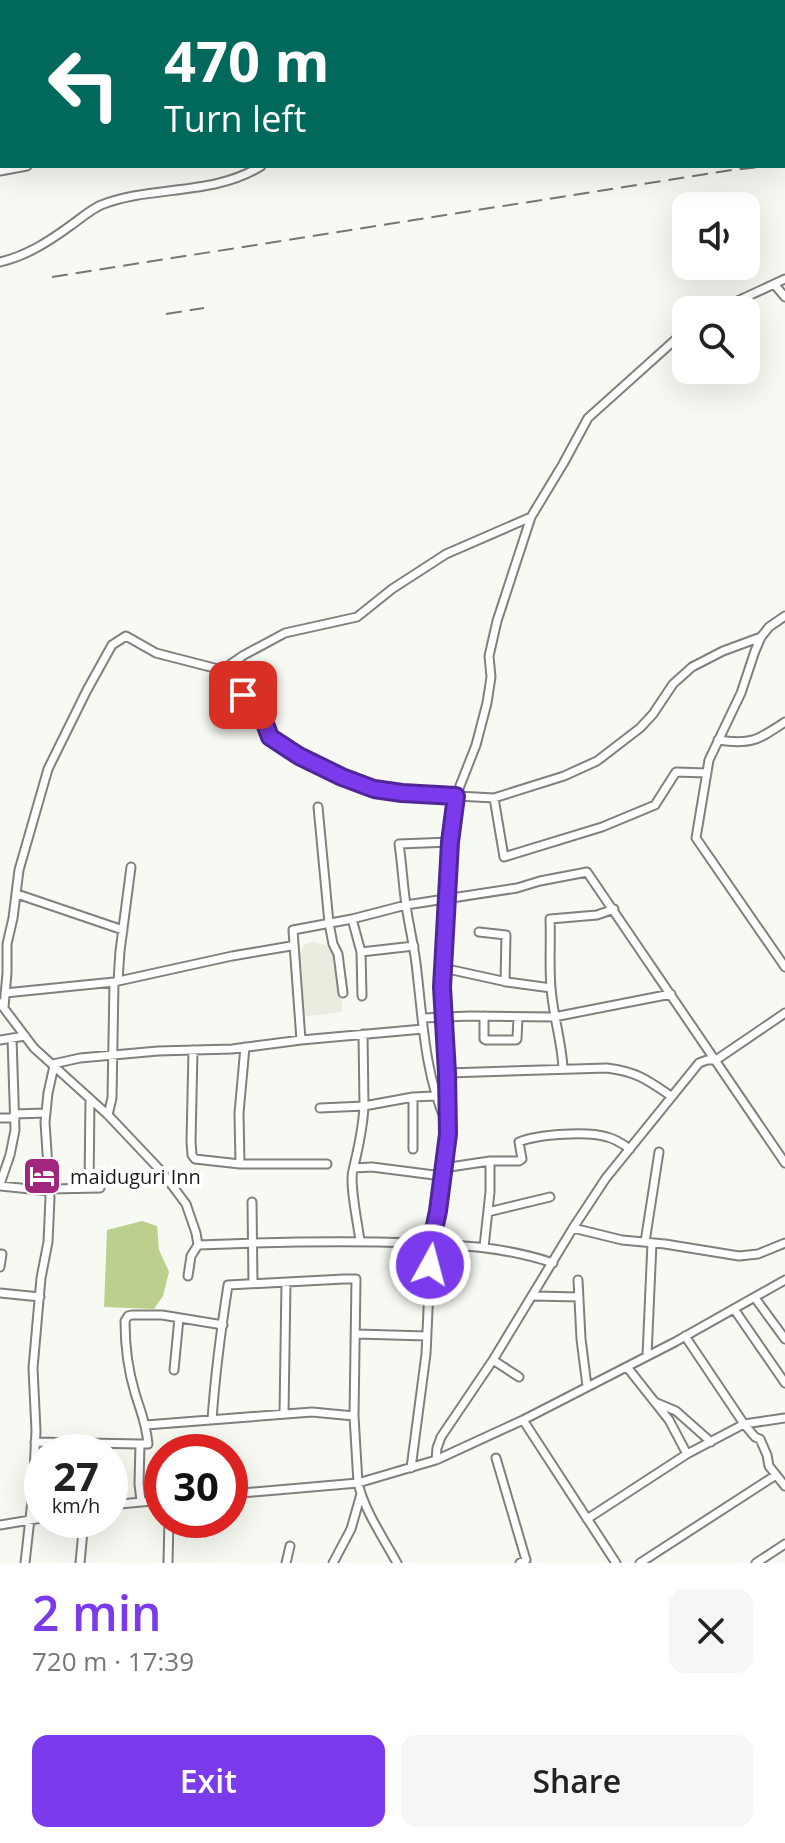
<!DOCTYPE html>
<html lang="en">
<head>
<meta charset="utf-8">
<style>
	:root { --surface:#fff; --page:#f6f6f6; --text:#222; --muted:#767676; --accent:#7c3aed }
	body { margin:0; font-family:"Open Sans",sans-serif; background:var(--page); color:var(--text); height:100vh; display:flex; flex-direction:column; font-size:30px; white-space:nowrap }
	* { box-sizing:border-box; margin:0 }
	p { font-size:26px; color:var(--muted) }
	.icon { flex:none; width:44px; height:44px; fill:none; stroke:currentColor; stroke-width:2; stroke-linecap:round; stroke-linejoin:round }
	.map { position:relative; height:1563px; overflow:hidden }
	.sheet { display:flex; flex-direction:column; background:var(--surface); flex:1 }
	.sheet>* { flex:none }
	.guide { position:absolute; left:0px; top:0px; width:786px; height:168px; box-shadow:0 8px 32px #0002; background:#00695c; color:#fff; overflow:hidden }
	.controls { position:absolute; left:672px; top:192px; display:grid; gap:16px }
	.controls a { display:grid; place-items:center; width:88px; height:88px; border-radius:16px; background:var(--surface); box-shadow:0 8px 32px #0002; font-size:40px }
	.speed { position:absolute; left:24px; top:1434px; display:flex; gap:16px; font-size:40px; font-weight:700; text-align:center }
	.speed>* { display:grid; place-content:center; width:104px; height:104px; border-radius:50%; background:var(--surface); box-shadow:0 8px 32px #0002; line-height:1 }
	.speed small { font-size:20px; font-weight:400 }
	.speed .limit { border:12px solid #d22; background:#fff; color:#111 }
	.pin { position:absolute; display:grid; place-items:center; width:68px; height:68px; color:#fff; margin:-34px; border-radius:16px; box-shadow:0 4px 12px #0006 }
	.me { position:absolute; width:88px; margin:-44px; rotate:7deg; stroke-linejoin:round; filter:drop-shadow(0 0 6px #0008) }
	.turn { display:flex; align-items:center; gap:28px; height:168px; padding:0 32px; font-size:36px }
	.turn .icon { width:104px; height:104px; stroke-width:2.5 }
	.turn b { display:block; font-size:56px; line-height:68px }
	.round { display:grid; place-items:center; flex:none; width:84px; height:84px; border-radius:16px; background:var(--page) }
	.head { display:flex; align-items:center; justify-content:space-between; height:136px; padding:0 32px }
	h1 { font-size:48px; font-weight:600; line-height:60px; color:var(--accent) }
	.action { display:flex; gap:16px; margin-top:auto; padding:16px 32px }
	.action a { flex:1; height:92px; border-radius:16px; background:var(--accent); color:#fff; font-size:32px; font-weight:600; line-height:92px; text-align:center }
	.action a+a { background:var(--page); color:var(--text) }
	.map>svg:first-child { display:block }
	.built { fill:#e8ede0 }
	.green { fill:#bbd08c }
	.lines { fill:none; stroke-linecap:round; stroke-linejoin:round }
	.street-casing { stroke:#7f817c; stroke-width:11 }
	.street { stroke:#fff; stroke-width:7 }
	.rail { stroke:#757773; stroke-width:2; stroke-dasharray:16 8; stroke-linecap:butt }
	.route-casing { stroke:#51269a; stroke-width:20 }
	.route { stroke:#7c3aed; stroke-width:14 }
	.labels { text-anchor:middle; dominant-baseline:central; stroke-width:8; stroke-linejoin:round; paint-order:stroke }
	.poi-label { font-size:20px; fill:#1c1d1b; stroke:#fff; text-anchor:start }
</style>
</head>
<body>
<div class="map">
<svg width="785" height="1563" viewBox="0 0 785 1563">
	<rect width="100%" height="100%" fill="#f7f9f3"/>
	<path class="built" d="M314,942L336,948L341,979L342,1012L302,1017L298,956L305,944Z"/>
	<path class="green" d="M142,1221L157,1226L159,1250L169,1272L163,1296L154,1309L104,1307L107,1230Z"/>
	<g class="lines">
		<g class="street-casing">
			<path id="street" d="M673,0V2
				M127,2L134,0
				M354,2V0
				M475,2L476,0
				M0,15L2,16
				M784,41H785
				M0,47L2,46
				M784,143H785
				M0,171L27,166
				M0,262C26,256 48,242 70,226C80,219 90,210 101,205C152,185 213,196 261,166
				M774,284L785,297
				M718,310L785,279
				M785,616L769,627L761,637L755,651L741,693L709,760L696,838L785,967
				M222,670L244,655L285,633L357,617L392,589L446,554L531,517
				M718,740C751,745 758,740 785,722
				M494,798L504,857L602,827L655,805L676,772L707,773
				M318,807L329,923L333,944L338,954L343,993
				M17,894L123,930
				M352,919L406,905L517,888L540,881L587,872L785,1163
				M479,932L506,935L505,982
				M294,944L301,1040
				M361,952L362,996
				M443,968L507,982L551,988
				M118,981L120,951L131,867
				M5,993L114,982L232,956L291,946L294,944L293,930L352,919L361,952L414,946
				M0,1003L34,1048L108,1115L162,1172L186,1204L196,1233L198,1245L191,1256L188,1276
				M4,1007L7,973V944L13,918L19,870L48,769L87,690L112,645L126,636L156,653L222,670L261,713L270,737L299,756L342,777L374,789L402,793L494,798L564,776L597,761L640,728L653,714L673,684L692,667L723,651L761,637
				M484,1016V1039L486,1040H516L517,1039L518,1017
				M423,1018L470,1016L554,1017L671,994
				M0,1040L25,1036
				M193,1050L191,1142L192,1155L195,1159L240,1164H327
				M53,1064L80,1058L158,1051L232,1049L301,1040L423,1029
				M563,1069C562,1042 553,1016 551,988C549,965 551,942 550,919L597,915L614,909
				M447,1073L607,1068C637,1072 646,1079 671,1096
				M413,1097V1149
				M320,1108L364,1106L363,1034
				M14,1114L46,1113
				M108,1115L112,1098L114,982
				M0,1118H15
				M446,1122C425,1074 423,1023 417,972C415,949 409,927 406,905C403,885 402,864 399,844L450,842
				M240,1164L239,1113L245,1047
				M354,1168L372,1167L442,1176
				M443,1168L490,1161H519L522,1159L519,1142C538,1134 588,1131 607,1137C616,1139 623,1144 630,1149
				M0,1184L10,1155L15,1130L12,1038
				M0,1186L50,1191
				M89,1188L90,1099
				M50,1189L100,1188
				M252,1202L253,1283
				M488,1212L550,1197
				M573,1228L622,1240L665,1244L739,1256L758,1254L785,1243
				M360,1241C358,1224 349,1184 353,1170C358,1150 363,1127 364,1106L413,1097L434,1096
				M645,1242L659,1152
				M198,1245C269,1242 341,1240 413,1243C461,1245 506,1247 553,1263
				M484,1247L490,1192V1161
				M0,1254H2L0,1267
				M578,1280L581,1339L587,1386
				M0,1293L40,1297
				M534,1296L579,1297
				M755,1298L785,1339
				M734,1309L785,1383
				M356,1334L427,1336
				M685,1336L744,1424L755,1437L760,1439L767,1455L769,1466L785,1486
				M647,1356L652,1243
				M493,1360L519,1377
				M627,1367L669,1420L687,1454L744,1424L785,1418
				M174,1370L179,1318
				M657,1403L676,1411L711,1442
				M284,1414L286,1283
				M212,1420C215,1375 221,1330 228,1285L344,1279H356L354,1416
				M523,1420L616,1563
				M146,1425L312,1412L354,1416L358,1483C365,1512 383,1537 397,1563
				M35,1442L140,1444
				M496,1458L526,1560L520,1563
				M436,1460L437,1448L441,1437L493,1360L573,1228L606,1178L699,1063L707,1060H716L785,1013
				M411,1468L426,1354L431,1244L438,1211L448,1134L447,1073L442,987L450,842L456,796L476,745L487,703L491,677L489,656L497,621L531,517L563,464L588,418L686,330
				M230,1494L358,1483L436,1460L523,1420L675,1342L785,1280
				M141,1501L139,1484L140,1444H148C146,1422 141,1413 135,1393C128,1370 125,1345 125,1321L128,1316L132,1315H162L223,1325
				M110,1505L162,1500
				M587,1519L687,1454
				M0,1525L42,1518
				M25,1563L33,1492L36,1431L33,1368L41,1278L48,1242L50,1198L45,1122L48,1093L54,1066
				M80,1563L84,1520
				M168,1563L169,1520
				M286,1563L290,1546
				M333,1563L351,1529L361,1494
				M640,1563L776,1475
				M756,1563L785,1544"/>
		</g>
		<use href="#street" class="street"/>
		<path class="rail" d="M784,163H785
			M52,277L732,170L768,166
			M166,314L204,308"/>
	</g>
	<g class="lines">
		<g class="route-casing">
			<path id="route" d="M243,695L261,713L270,737L299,756L342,777L374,789L402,793L456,796L450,842L442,987L447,1073L448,1134L438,1211L431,1244L430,1265"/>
		</g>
		<use href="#route" class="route"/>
	</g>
	<defs>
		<g id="hotel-square" transform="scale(2)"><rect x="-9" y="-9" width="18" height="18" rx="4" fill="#a0277d" stroke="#fff"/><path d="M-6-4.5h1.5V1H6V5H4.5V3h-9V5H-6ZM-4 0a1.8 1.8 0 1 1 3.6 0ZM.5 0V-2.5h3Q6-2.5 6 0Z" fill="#fff"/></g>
	</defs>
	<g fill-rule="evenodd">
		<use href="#hotel-square" x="42" y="1176"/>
	</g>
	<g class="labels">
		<g class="poi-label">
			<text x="70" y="1176">maiduguri Inn</text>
		</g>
	</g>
</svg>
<div class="controls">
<a><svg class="icon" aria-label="sound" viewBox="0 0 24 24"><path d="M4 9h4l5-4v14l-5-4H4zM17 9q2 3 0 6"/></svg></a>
<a><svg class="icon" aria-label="search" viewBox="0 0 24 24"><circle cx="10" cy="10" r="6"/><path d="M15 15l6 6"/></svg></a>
</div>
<div class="speed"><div>27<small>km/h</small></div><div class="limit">30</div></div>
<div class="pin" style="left:243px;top:695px;background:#d93025"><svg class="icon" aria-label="arrive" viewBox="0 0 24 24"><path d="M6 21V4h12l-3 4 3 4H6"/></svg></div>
<svg class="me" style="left:430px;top:1265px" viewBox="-20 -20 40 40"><circle r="17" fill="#7c3aed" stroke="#fff" stroke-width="3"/><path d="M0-11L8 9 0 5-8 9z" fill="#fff"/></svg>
<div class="guide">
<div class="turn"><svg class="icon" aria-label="left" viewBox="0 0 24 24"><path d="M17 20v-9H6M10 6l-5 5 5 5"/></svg><div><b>470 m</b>Turn left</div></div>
</div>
</div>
<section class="sheet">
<div class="head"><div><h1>2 min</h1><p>720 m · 17:39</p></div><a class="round"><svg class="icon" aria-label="close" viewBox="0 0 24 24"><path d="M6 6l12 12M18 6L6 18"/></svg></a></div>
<div class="action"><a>Exit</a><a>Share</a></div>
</section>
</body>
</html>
